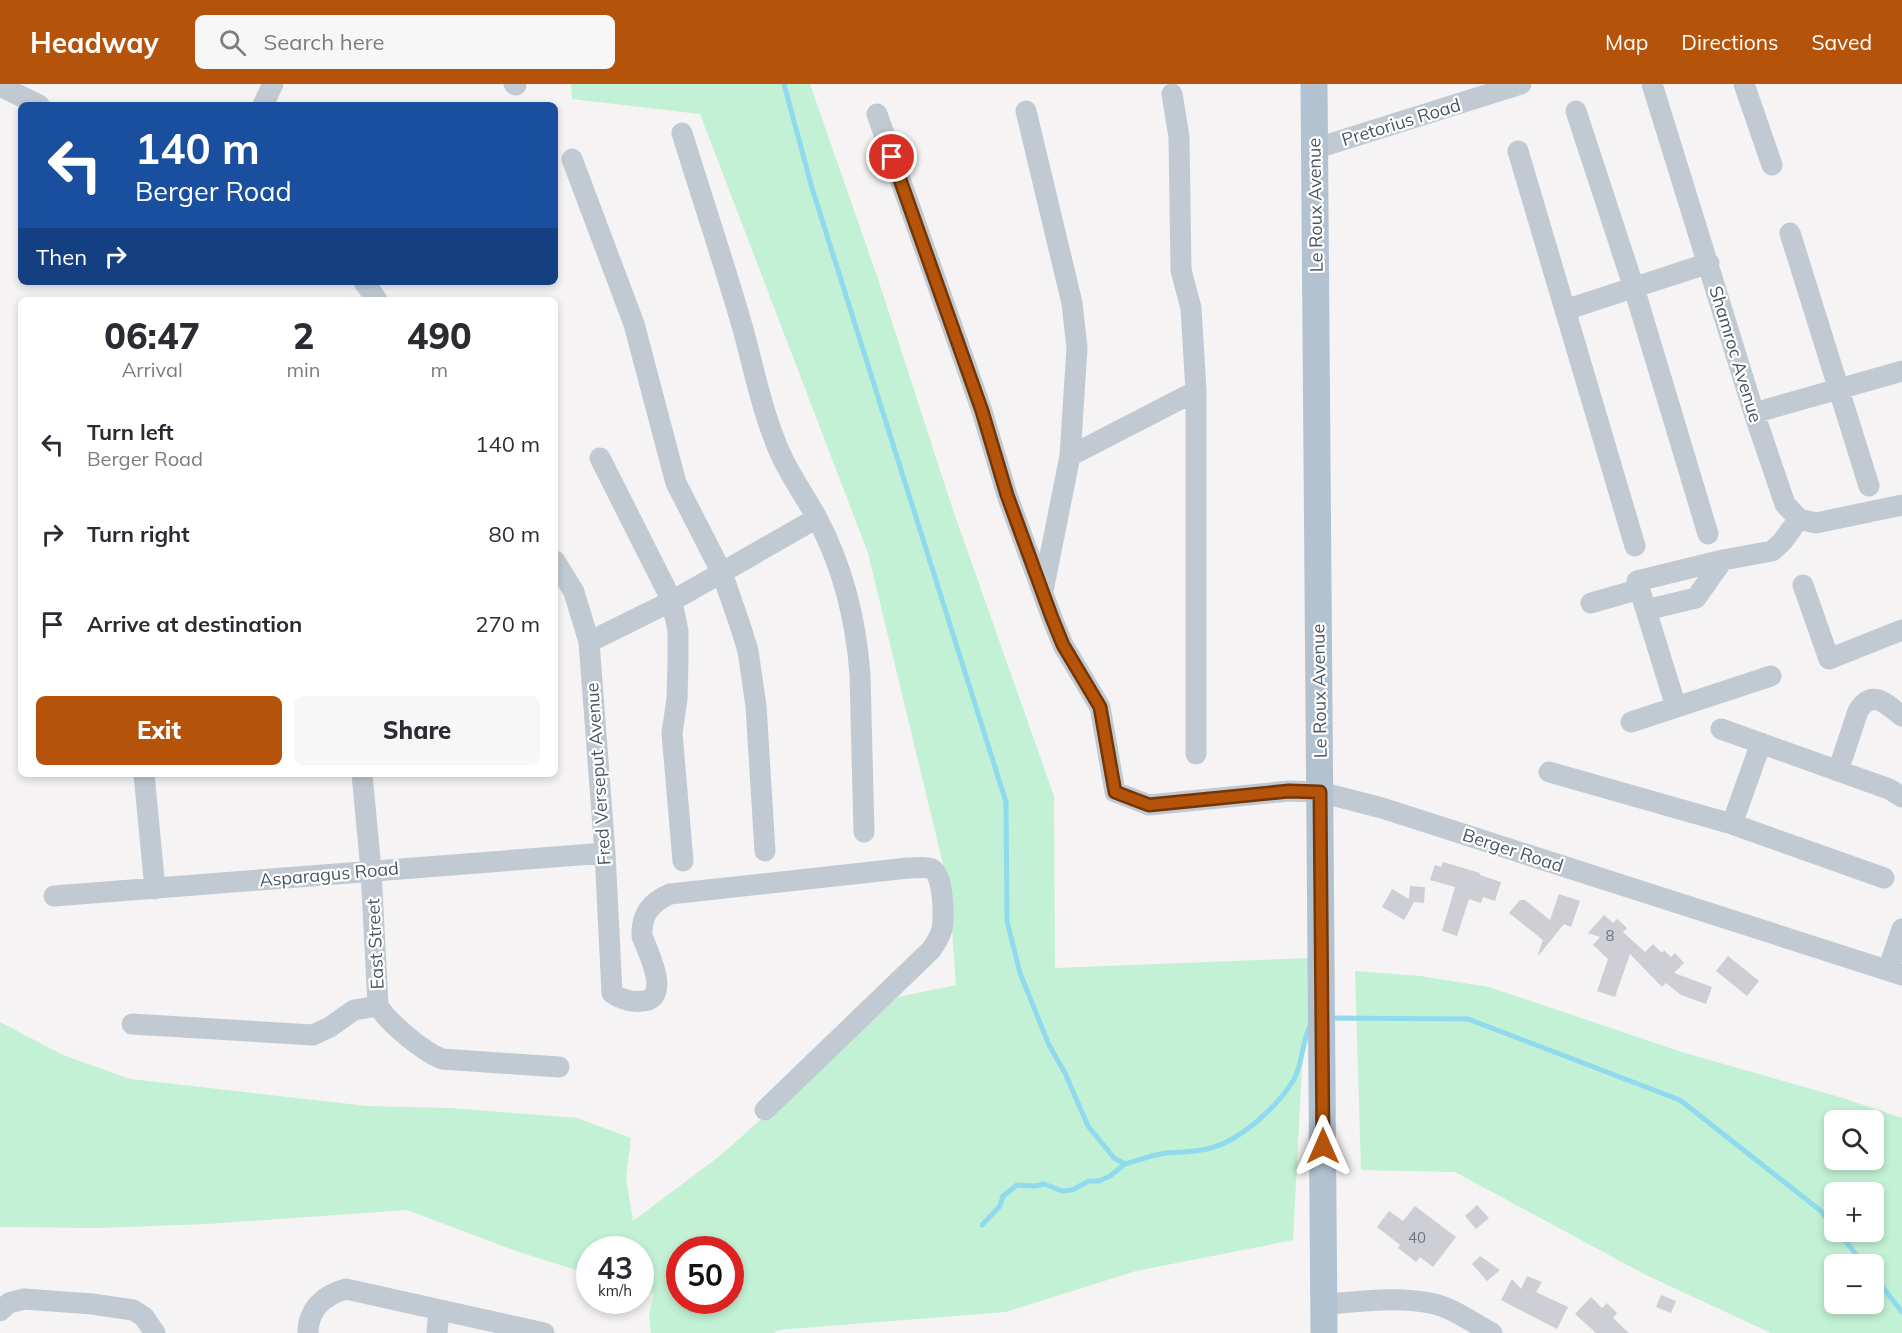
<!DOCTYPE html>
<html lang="en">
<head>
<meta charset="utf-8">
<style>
	:root { --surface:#fff; --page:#f7f7f7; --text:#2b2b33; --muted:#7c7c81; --accent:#b45309 }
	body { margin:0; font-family:Mulish,sans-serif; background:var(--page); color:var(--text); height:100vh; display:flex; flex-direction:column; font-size:22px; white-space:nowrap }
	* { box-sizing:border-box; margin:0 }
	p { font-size:20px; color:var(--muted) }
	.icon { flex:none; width:33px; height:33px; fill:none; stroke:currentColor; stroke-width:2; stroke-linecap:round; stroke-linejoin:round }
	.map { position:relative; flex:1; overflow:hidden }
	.side { position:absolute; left:18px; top:213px; width:540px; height:480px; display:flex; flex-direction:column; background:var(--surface); border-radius:9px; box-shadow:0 3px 9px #0003 }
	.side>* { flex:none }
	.top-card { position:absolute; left:18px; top:18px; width:540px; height:183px; border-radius:9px; box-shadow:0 3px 9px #0003; background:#1a4fa0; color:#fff; overflow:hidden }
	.controls { position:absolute; left:1824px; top:1026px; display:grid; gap:12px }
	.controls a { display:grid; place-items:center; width:60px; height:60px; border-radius:9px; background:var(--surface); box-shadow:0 3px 9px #0003; font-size:30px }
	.speed { position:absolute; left:576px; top:1152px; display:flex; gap:12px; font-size:30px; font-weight:700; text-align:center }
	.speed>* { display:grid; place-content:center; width:78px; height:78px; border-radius:50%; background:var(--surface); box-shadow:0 3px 9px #0003; line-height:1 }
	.speed small { font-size:15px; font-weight:400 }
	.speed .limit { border:9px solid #d22; background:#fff; color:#111 }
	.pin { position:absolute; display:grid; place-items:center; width:51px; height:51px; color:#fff; margin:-26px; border:3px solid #fff; border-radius:50%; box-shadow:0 2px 6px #0007 }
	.me { position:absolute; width:66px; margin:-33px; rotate:0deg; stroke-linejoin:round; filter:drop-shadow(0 0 4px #0008) }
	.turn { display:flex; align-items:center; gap:21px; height:126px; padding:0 18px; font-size:27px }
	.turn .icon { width:78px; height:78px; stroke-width:2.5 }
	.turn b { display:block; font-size:42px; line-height:51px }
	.then { display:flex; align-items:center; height:57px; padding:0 18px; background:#0003; gap:12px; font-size:22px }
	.eta { display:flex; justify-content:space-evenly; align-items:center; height:102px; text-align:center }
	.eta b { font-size:36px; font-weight:800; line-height:42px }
	.cta { display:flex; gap:12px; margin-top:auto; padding:12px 18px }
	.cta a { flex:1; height:69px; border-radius:9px; background:var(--accent); color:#fff; font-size:24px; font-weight:800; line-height:69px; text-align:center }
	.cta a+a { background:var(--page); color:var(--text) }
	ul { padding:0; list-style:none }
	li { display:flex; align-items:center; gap:18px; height:90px; padding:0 18px }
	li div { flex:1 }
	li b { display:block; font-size:22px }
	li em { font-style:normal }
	header { display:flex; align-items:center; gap:36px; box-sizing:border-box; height:84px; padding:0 30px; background:var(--accent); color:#fff }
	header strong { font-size:28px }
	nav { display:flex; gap:33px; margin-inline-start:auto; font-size:21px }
	.search { width:420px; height:54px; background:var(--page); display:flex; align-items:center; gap:15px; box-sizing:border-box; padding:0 21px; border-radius:9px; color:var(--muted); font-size:22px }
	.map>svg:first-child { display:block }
	.green { fill:#c3f1d5; fill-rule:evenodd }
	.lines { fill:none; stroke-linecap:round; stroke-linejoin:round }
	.stream { stroke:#90daee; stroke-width:5 }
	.building { fill:#cdcfd5 }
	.minor { stroke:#c1cad2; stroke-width:21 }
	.major { stroke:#b3c2d1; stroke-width:27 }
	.route-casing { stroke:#753606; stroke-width:15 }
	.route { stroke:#b45309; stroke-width:10 }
	.labels { text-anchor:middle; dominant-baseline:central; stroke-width:4.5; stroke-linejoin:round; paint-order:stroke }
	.number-label { font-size:15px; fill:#6b747e }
	.street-label { font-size:18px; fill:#4a5661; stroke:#fff }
</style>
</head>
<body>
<header>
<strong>Headway</strong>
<div class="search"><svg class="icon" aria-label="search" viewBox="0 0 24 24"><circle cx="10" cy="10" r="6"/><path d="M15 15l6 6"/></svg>Search here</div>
<nav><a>Map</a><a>Directions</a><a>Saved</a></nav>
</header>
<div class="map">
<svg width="1902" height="1249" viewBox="0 0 1902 1249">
	<rect width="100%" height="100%" fill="#f5f3f3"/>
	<path class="green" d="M571,0H810L879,198L952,423L1054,712L1055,884L1309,874V938L1303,963L1293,1156L1136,1187L1006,1228L778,1246L774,1249H651L649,1229L654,1210L641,1206L640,1166H590L589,1190L519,1168L407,1126L207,1140L98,1144L0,1143V938L63,971L130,995L367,1022L450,1024L577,1034L631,1054L626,1094L633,1137L721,1071L898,913L956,901L949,805L868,469L700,30L572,15ZM680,1166H730V1216H680Z
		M1355,887L1420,892L1489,903L1685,969L1843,1014L1902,1034V1249H1771L1646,1191L1455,1088L1361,1086ZM1834,1036H1874V1076H1834ZM1834,1108H1874V1148H1834ZM1834,1180H1874V1220H1834Z"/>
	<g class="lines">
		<path class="stream" d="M784,0L812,104L1006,718L1007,837L1020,889L1049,961L1065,989L1088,1042L1114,1074L1125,1080C1139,1076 1152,1071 1166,1069C1180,1068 1194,1068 1207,1065C1239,1058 1276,1024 1293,997C1304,978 1301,958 1311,940
			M1329,934L1468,935L1680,1016L1821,1127L1834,1144
			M982,1141L1000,1122L1003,1112L1017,1101L1035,1102L1044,1100L1062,1107L1072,1106L1089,1097H1099L1110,1092L1125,1080
			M1838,1148L1864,1180
			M1874,1192L1902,1228"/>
	</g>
	<path class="building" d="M1443,778L1480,789V791L1501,798L1495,817L1483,813L1481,819L1469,815L1457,852L1442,847L1455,803L1430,796L1435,781L1441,783Z
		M1410,802L1425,803L1424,819L1414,818L1404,836L1382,823L1392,805L1409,815Z
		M1559,810L1580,817L1571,843L1564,840L1539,871L1538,870L1543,856L1509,829L1520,816H1525L1550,836Z
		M1604,831L1613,839L1617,835L1627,844L1623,848L1645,868L1653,860L1662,869L1664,866L1671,873L1675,869L1684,879L1674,889L1712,903L1706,920L1681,911L1666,899L1662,903L1630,870L1615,913L1597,907L1608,875L1593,861L1600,853L1588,849Z
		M1728,872L1759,897L1747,912L1716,887Z
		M1477,1121L1489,1134L1476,1145L1465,1132Z
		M1415,1122L1456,1153L1433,1183L1420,1173L1416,1178L1398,1164L1400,1161L1377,1143L1389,1127L1403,1137Z
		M1480,1172L1500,1186L1487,1197L1472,1180Z
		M1527,1192L1542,1198L1536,1208L1568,1223L1557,1245L1501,1216L1512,1195L1521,1205Z
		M1661,1211L1676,1217L1671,1229L1656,1223Z
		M1591,1213L1602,1224L1607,1219L1617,1229L1613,1234L1629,1249H1596L1575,1230Z"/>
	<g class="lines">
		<path class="minor" d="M514,0L516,1
			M1652,0L1754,329L1785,420L1799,435L1816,439L1902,421
			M1744,0L1772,81
			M0,2L39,21
			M1172,10L1179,53L1181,186L1191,224L1196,307V670
			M263,21L273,0
			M1026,27L1072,219L1077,264L1070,372L1043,507
			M1576,27L1634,204L1708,450
			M877,30L982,327L1007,411L1052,534L1063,561L1100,623L1115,708L1149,721L1289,707L1320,708L1382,724L1902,891
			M682,49C702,114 724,179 743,245C753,281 760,319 774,354C784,383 802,407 817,434C843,483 856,535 860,591L864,748
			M1314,65L1521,0
			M1518,67L1635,462
			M572,75L634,240L676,399L722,489L741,544L748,567L756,622L765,767
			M1790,149L1869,402
			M364,198L377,216
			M1565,226L1709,179
			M1754,329L1902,287
			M1070,372L1196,307
			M600,374L672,517L678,547V577L677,615L672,649L683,777
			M555,477L574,508L589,558L605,769L612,909C622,916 632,919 644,917C671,913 648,868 642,852C641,831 651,818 670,810L908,784C916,784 926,782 932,785C944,792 944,833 942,845C940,853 936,859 931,866L765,1026
			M1803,501L1829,575L1902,546
			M1591,519L1640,505
			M1646,526L1696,514L1723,476
			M589,558L672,517L817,434
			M1676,623L1637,497L1723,476L1772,467L1782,458L1799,435
			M1631,638L1771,592
			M1721,645L1889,705L1902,713
			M1761,659L1732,740L1884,794
			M1838,687L1858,627C1873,604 1886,620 1902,632
			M1549,688L1732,740
			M144,690L155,805
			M362,690L371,786L378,922
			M54,812L605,769
			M1888,886L1902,845
			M378,922C390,940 422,967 442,975L559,983
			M132,940L313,951L330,943L354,926L378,922
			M1324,1220C1359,1218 1395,1212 1430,1219C1452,1223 1473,1239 1492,1249
			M0,1227L9,1219L24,1215L92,1220L133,1226L144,1233L155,1249
			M308,1249C308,1225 324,1211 346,1205L544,1249
			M437,1249L439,1227"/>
		<path class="major" d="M1314,0L1324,1249"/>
	</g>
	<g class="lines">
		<g class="route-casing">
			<path id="route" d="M892,73L982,327L1007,411L1052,534L1063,561L1100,623L1115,708L1149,721L1289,707L1320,708L1323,1062"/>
		</g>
		<use href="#route" class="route"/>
	</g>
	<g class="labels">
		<g class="number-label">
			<text x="1610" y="851">8</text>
			<text x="1417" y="1153">40</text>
		</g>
		<g class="street-label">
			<text transform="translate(1401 38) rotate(-17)">Pretorius Road</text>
			<text transform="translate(1315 121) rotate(-91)">Le Roux Avenue</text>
			<text transform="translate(1736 270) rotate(73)">Shamroc Avenue</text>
			<text transform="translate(1319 607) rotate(-91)">Le Roux Avenue</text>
			<text transform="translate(598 690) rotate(-94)">Fred Verseput Avenue</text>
			<text transform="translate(1513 766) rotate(18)">Berger Road</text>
			<text transform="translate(329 790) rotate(-5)">Asparagus Road</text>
			<text transform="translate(375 860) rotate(-93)">East Street</text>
		</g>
	</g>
</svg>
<div class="controls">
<a><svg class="icon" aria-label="search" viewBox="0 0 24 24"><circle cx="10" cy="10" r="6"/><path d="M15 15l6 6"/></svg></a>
<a>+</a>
<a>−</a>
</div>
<div class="speed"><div>43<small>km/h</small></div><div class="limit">50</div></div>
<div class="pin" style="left:892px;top:73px;background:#d93025"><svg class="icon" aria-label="arrive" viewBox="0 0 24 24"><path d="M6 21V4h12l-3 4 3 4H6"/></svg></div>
<svg class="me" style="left:1323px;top:1062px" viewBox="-20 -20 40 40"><path d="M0-17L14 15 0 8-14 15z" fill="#b45309" stroke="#fff" stroke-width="4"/></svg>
<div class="top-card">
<div class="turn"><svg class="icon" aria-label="left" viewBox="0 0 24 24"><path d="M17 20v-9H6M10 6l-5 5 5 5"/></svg><div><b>140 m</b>Berger Road</div></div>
<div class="then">Then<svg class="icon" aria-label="right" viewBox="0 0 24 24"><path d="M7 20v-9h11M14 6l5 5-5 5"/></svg></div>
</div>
<section class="side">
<div class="eta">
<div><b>06:47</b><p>Arrival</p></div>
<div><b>2</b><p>min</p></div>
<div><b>490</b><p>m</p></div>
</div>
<ul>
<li><svg class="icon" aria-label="left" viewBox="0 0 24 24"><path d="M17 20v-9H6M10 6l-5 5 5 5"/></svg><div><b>Turn left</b><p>Berger Road</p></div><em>140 m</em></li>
<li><svg class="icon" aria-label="right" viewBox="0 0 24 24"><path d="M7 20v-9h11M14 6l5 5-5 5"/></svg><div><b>Turn right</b></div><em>80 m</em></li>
<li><svg class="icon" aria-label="arrive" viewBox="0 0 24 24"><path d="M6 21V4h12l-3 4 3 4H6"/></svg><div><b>Arrive at destination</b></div><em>270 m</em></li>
</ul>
<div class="cta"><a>Exit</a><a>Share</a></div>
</section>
</div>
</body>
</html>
